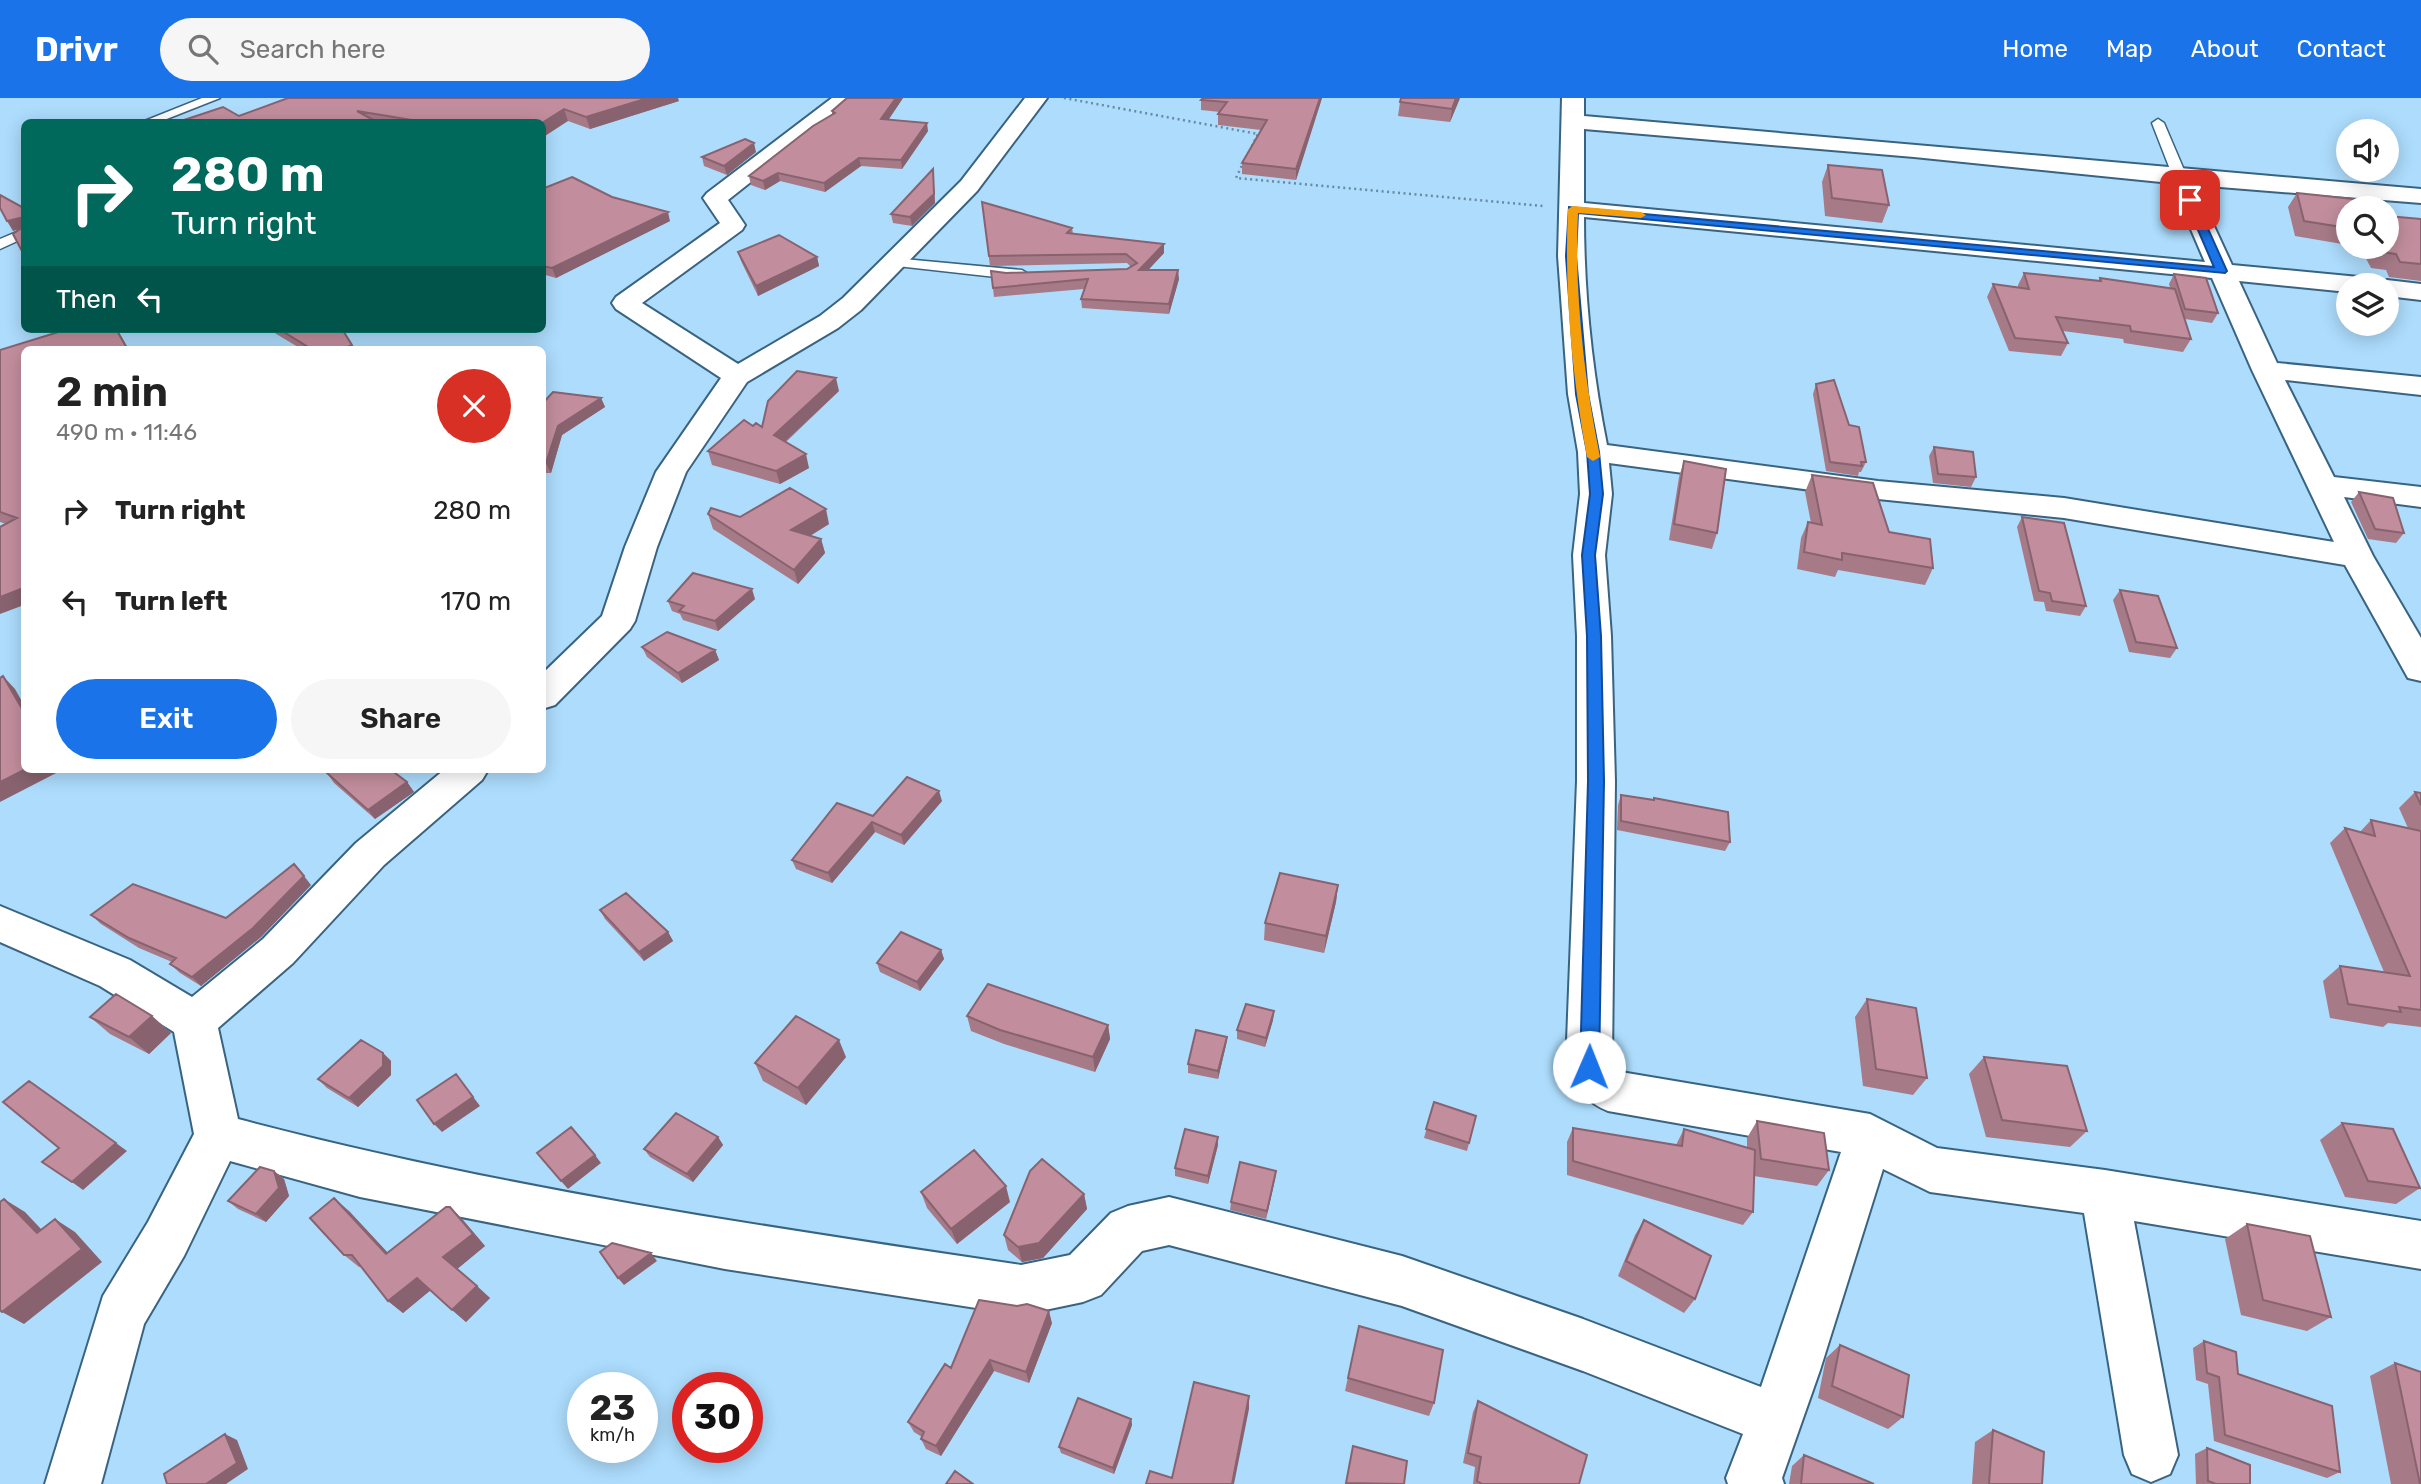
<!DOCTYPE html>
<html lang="en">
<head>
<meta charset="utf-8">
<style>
	:root { --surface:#fff; --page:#f6f6f6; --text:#222; --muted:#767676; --accent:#1a73e8 }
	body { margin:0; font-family:Rubik,sans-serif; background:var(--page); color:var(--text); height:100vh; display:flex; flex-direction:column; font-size:26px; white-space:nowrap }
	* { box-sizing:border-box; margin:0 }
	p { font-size:23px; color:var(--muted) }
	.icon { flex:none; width:38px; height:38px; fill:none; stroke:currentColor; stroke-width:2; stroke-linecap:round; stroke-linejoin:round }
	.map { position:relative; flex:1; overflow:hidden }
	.details { position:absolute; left:21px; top:248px; width:525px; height:427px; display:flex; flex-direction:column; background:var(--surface); border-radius:10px; box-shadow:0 4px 18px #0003 }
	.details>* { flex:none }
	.hud { position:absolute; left:21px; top:21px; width:525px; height:214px; border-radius:10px; box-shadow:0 4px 18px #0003; background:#00695c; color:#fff; overflow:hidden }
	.buttons { position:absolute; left:2336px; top:21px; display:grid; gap:14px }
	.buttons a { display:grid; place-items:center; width:63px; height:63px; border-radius:50%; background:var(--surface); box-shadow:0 4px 18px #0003; font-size:35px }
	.speed { position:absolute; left:567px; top:1274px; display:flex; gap:14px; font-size:35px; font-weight:700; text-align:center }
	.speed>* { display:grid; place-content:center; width:91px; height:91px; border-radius:50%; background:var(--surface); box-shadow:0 4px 18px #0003; line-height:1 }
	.speed small { font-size:18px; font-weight:400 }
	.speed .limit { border:10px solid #d22; background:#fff; color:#111 }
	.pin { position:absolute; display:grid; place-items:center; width:60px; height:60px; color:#fff; margin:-30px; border-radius:14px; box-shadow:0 4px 10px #0006 }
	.me { position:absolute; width:77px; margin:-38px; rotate:1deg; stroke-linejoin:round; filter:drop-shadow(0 0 5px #0008) }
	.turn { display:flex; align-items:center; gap:24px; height:147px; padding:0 35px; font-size:32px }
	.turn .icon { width:91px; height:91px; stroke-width:2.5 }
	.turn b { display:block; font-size:49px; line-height:60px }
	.then { display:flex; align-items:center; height:66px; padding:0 35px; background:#0003; gap:14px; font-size:26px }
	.round { display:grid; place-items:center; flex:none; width:74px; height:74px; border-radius:37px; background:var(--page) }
	.overview { display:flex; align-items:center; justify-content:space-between; height:119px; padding:0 35px }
	h1 { font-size:42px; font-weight:600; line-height:52px }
	.cta { display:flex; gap:14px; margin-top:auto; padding:14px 35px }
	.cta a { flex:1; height:80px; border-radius:42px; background:var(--accent); color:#fff; font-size:28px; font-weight:600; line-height:80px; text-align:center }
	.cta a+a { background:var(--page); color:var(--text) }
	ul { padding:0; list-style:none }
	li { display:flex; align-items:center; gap:21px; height:91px; padding:0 35px }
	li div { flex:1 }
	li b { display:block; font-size:26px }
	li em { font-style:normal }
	header { display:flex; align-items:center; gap:42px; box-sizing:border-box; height:98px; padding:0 35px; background:var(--accent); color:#fff }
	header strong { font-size:33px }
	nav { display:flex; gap:38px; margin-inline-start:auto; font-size:24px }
	.search { width:490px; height:63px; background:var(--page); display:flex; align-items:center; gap:18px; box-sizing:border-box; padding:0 24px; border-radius:38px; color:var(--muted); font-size:26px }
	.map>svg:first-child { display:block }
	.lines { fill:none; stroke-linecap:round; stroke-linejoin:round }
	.service-casing { stroke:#396481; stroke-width:3 }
	.minor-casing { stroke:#396481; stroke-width:4 }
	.path { stroke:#688aa1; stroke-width:2.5; stroke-dasharray:2 3.5; stroke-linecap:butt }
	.service { fill:#fff; fill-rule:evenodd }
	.minor { fill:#fff; fill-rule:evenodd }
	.wall { fill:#a77a88 }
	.shaded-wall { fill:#88636f }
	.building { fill:#c28e9e; stroke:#88636f; stroke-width:2 }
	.route { fill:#1a73e8; stroke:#114b97; stroke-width:2 }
	.slow { fill:#f59e0b }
</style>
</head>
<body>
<header>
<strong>Drivr</strong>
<div class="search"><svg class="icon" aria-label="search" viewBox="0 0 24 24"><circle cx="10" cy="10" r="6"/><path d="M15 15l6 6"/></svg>Search here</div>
<nav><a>Home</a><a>Map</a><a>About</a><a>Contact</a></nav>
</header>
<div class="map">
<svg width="2421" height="1386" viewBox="0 0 2421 1386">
	<rect width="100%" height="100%" fill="#addcfc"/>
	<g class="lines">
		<g class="service-casing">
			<path id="service" d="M202,0H220L159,24H142Z
				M2158,21L2164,25L2187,79L2185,82L2180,83L2173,79L2152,25Z
				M24,131V140L0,151V141Z
				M893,160L1022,172L1030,177L1022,182L888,167L886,164Z"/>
		</g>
		<g class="minor-casing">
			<path id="minor" d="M832,0H857L728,102L745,127L742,132L642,205L738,266L820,218L843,200L961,83L1025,0H1047L977,93L861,212L838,230L747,284L686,374L657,449L635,523L630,531L555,607L542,611V576L602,518L625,449L656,374L721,280L616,211L612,205L616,199L720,125L703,100L707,95Z
				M1562,0H1584V18L2421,91V105L2195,87L2232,167L2359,179L2368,181L2372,187H2348V194L2239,183L2277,265L2421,279V297L2285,282L2334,379L2421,389V409L2344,399L2373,458L2421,540V583L2408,580L2345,467L2064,420L1878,401L1609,365L1612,396L1605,457L1611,538L1615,683L1612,963L1621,974L1870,1016L1937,1050L2105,1072L2421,1123V1171L2134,1123L2178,1357L2170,1376L2151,1384L2132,1376L2124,1357L2084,1115L1930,1094L1883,1071L1820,1272L1782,1380L1784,1386H1728L1726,1380L1743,1336L1583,1273L1402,1208L1169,1147L1142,1153L1101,1197L1083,1204L1021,1217L725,1171L360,1099L230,1063L184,1158L144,1226L101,1386H45L103,1198L148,1124L194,1036L174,934L100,888L0,844V808L130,862L192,899L263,841L356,745L444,672H488L482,682L384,767L293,865L218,930L238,1021C495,1089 758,1128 1021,1167L1070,1157L1111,1115L1128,1108L1169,1099L1402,1158L1583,1221L1761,1289L1841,1054L1608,1013C1586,1004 1576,990 1566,969L1577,683V538L1573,457L1580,396L1578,354L1568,296L1558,158ZM1584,31L1914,59L2171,85L2205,164L1584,105ZM1584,119L2212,180L2252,272L2334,444L2064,400L1878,383L1607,347C1592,272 1584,195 1584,119Z
				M2387,182L2421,186V202L2387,198V187H2376Z"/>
		</g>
		<path class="path" d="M1064,0L1258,36L1250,52
			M1244,63L1236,80L1543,108"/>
		<use href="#service" class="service"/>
		<use href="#minor" class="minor"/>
	</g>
	<path class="wall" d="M847,0H903L888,22L928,33L902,71L861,68L825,94L780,83L765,92L751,87L749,78L832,16V13Z
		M1203,0H1322L1296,82L1242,76V65L1261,32L1218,27V16L1220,14L1201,12V2Z
		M1460,0L1450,24L1398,18L1400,4Z
		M679,3L590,31L568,23L542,24H178L239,18Z
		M756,54L727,77L704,68L702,59Z
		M1828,67L1889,107L1882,125L1825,118L1822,84Z
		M933,71L935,105L912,128L893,125L891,116Z
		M542,91L612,99L670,123L556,180L542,176Z
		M2297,95L2348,110V147L2295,138L2288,109Z
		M982,104L1072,130L1073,136L1164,146V155L1148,172L1179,181L1169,216L1082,210L1081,201L1084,191L994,199L991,173L1006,175L1127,171L1131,169L1127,165L990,168Z
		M2421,121V183L2389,179L2386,172L2371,170L2360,149H2387Z
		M738,154L817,159L819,168L758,198L741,163Z
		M2024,175L2099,183L2100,180L2170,190L2169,186L2174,176L2218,215L2212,225L2185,221L2191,241L2183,254L2124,245L2123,241L2063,233L2068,245L2061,258L2009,253L1987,199L1993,186L2018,189V187Z
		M272,231H342L354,252H303L273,234Z
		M0,252L24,507L6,426L0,424Z
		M1816,286L1849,327L1866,364L1861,374H1859L1858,378L1826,373L1813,296Z
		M839,293L786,344L809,370L780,386L712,367L708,353L753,328L762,329Z
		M601,300L605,309L562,337L551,375H542V306Z
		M1934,349L1976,379L1971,389L1933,385L1929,358Z
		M1684,363L1717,435L1712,451L1669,442L1679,379Z
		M1812,377L1889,434L1933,470L1925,487L1838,472L1835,479L1797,471L1801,440L1808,424L1811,425L1805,394Z
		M2359,394L2404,435L2396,445L2368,441L2351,404Z
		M708,416L829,426L810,438L821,441L825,455L798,486L713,431Z
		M2022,419L2086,508L2080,518L2046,513L2044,504L2034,503L2017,429Z
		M2120,492L2177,550L2170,560L2129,554L2113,502Z
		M755,501L718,533L683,522L680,516L672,513L668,503Z
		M642,549L715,552L719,562L682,585L647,559Z
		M327,675L407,684L414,694L375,721L334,685Z
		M2415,694L2421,695V929L2388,925L2383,929L2330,920L2323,883L2340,868L2384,874L2330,745L2345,730L2360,734L2371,722L2408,730L2399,710Z
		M1621,697L1730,744L1725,753L1617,732L1618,707Z
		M942,703L904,747L875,734L832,785L796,771L792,762L873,718Z
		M311,787L261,839L201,888L180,875L170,866L172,864L139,850L101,826L91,817L226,820Z
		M1338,787L1336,804L1324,855L1264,842L1265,825Z
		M600,812L668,834L673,843L644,863L605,821Z
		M941,852L944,861L920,893L880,874L877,865Z
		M1867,901L1927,980L1913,997L1863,988L1855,919Z
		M1274,913L1273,922L1265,949L1237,941V932Z
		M152,918L171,935L149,956L110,936L90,919Z
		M967,918L1108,927L1110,941L1095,974L1004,946L971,933Z
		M1227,939L1226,947L1218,981L1188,975V966Z
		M383,955L391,963V977L358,1009L327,990L318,981Z
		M846,959L806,1007L763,983L755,965Z
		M1984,959L2087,1033L2070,1049L1986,1039L1969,976Z
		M1434,1004L1476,1018L1467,1053L1424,1040Z
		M1757,1023L1829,1072L1817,1088L1754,1078L1753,1114L1743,1127L1567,1077V1044L1573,1030L1676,1047L1684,1031L1747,1050V1040Z
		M2342,1025L2420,1090L2396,1106L2345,1099L2320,1042Z
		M718,1039L723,1047L693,1084L650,1059L644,1051Z
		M1218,1047L1208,1086L1175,1078V1070Z
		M274,1073L284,1081L289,1098L266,1124L238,1111L228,1103Z
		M1276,1073L1275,1081L1266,1121L1230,1112L1231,1104Z
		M921,1094L1010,1104L957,1146L927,1110Z
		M1084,1096L1087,1111L1043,1160L1022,1164L1008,1152L1004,1137Z
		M450,1109L463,1122L485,1148L457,1171L490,1200L466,1224L430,1192L403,1215L388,1203L361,1169H359L344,1157L349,1113L388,1155Z
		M1644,1122L1695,1201L1684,1215L1618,1178L1635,1137Z
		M2247,1126L2331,1219L2307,1233L2241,1217L2225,1141Z
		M1052,1225L1029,1285L994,1273L941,1358L926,1351L921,1341L922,1339L914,1334L908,1324L951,1270Z
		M1359,1228L1434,1305L1429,1318L1345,1293Z
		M2204,1243L2238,1276L2340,1374L2327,1380L2214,1343L2208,1286L2196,1282L2193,1250Z
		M1840,1247L1903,1319L1888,1331L1818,1300L1826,1260Z
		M2395,1265L2421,1386H2391L2370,1278Z
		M1478,1303L1579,1386H1473L1475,1369L1463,1365L1473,1314Z
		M1131,1321L1132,1327L1114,1376L1061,1355L1059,1349Z
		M1993,1332L2042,1386H1972L1975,1344Z
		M2207,1350L2250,1386H2196L2195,1356Z
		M1804,1357L1874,1386H1789L1792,1368Z"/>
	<path class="shaded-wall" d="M648,0H678L679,3L590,31L586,19Z
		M896,0H903L883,30L881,21Z
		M1320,0H1322L1296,82V71Z
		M1456,0H1460L1450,24L1452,11Z
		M564,11L568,23L542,40V25Z
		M927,25L928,33L902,71L901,62Z
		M754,45L756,54L727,77L724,68Z
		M859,60L861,68L825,94L824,85Z
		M933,71L935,105L912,128L910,119Z
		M778,75L780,83L765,92L763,83Z
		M668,114L670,123L556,180L552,170Z
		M20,120L24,130L13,133L7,123Z
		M1164,146V155L1140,181L1139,172Z
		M817,159L819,168L758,198L756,188Z
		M1178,172L1179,181L1169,216V206Z
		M116,231H117L129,252H128Z
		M352,247L354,252H341Z
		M836,280L839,293L778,350L774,337Z
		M601,300L605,309L562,337L551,375L546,365L558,328Z
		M806,356L809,370L780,386L776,373Z
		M826,411L829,426L795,447L791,432Z
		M821,441L825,455L798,486L794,472Z
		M21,491L24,494V507L0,516V499Z
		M752,491L755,501L718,533L715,523Z
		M715,552L719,562L682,585L678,575Z
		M3,578L15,591L24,607V614Z
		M24,672H62L0,704V684Z
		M407,684L414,694L375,721L368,712Z
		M939,693L942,703L904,747L901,737Z
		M872,724L875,734L832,785L828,775Z
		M304,778L311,787L261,839L201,888L192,879Z
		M1338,787L1336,804L1324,855L1326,838Z
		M668,834L673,843L644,863L639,854Z
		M941,852L944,861L920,893L917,884Z
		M1274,913L1273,922L1265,949L1266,940Z
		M152,918L171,935L149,956L129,939Z
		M1108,927L1110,941L1095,974L1093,959Z
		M1227,939L1226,947L1218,981V973Z
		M839,942L846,959L806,1007L798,990Z
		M383,955L391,963V977L358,1009L349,1000Z
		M456,976L480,1008L442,1034L434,1026Z
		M718,1039L723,1047L693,1084L687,1076Z
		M1218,1039V1047L1208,1086V1078Z
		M116,1045L127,1053L83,1092L72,1084Z
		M595,1057L601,1065L568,1091L561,1083Z
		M274,1073L284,1081L289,1098L266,1124L256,1116Z
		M1276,1073L1275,1081L1266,1121L1267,1113Z
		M1006,1088L1010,1104L957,1146L951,1131Z
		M1084,1096L1087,1111L1043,1160L1022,1164L1018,1149Z
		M334,1100L349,1113L400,1168L386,1156Z
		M4,1101L25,1114L57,1148L37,1135Z
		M450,1109L463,1122L485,1148L456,1172L443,1159Z
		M55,1121L75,1134L102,1164L24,1226L2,1214Z
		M651,1155L657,1163L624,1187L618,1180Z
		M417,1180L431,1192L403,1215L388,1203Z
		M477,1188L490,1200L466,1224L452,1212Z
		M1049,1213L1052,1225L1029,1285L1026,1274Z
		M990,1262L994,1273L941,1358L936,1348Z
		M1249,1298V1311L1234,1386H1232Z
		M1131,1321L1132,1327L1114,1376L1113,1370Z
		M225,1336L237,1342L248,1371L226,1386H206Z"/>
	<path class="building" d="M288,0H648L586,19L564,11L542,25L424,24L357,13L377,24H178L223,9L239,18Z
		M847,0H896L881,21L927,25L901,62L859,60L824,85L778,75L763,83L749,78L813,28L835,15L832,13Z
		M1203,0H1320L1296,71L1242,65L1267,22L1218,16L1227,4L1201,2Z
		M1401,0H1456L1452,11L1400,4Z
		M745,41L754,45L724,68L702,59Z
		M1828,67L1882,72L1889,107L1832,100Z
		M933,71L934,96L910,119L891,116Z
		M572,79L612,99L668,114L552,170L542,168V91Z
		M2297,95L2353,101L2358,110H2348V130L2304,123Z
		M0,97L24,110V157L13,136L20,131V120L7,123L0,110Z
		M982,104L1072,130L1067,135L1164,146L1139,172H1178L1169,206L1081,201L1088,181L993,190L991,173L1006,175L1127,171L1137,165L1126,156L989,158Z
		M2387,118L2421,121V166L2400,164L2396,156L2381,154L2378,149H2387Z
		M779,137L817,159L756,188L738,154Z
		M2024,175L2101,183L2100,180L2175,191L2191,241L2131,233L2130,228L2056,219L2068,245L2015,240L1993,186L2029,191Z
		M2174,176L2206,180L2218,215L2185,211Z
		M68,231H116L128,252H24V494L21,491L0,499V429L17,420L0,414V252Z
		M279,231H342L352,247L341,252H313Z
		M797,273L836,280L774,337L806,356L776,373L708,353L744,322L753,328L756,325L762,329L768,303Z
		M1834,282L1849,327L1859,329L1866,364H1861L1862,368L1830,364L1816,286Z
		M553,294L601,300L558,328L546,365H542V306Z
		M1934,349L1973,354L1976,379L1938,376Z
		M1684,363L1726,371L1717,435L1674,426Z
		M1812,377L1873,385L1889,434L1930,441L1933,470L1842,455V462L1804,454L1808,424L1822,427Z
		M790,390L826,411L791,432L821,441L794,472L708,416L711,410L740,419Z
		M2359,394L2393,400L2404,435L2375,431Z
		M2022,419L2064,425L2086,508L2052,503L2050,495L2039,493Z
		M693,475L752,491L715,523L679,513L684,508L668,503Z
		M2120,492L2158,498L2177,550L2136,544Z
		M667,534L715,552L678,575L642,549Z
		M3,578L24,614V672L0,684V580Z
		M332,672H391L407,684L368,712L327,675Z
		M907,679L939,693L901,737L872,724L828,775L792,762L837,705L873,718Z
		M2415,694L2421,695V707Z
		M1621,697L1654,702V700L1728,714L1730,744L1621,723Z
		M2371,722L2421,733V912L2399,909L2401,914L2348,906L2340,868L2410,878L2345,730L2375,738Z
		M294,766L304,778L253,830L192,879L170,866L176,860L129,840L91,817L133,786L226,820Z
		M1280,775L1338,787L1326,838L1265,825Z
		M626,795L668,834L639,854L600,812Z
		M901,834L941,852L917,884L877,865Z
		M988,886L1108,927L1093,959L1000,932L967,918Z
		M116,896L152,918L129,939L90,919Z
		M1867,901L1916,910L1927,980L1876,971Z
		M1246,906L1274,913L1266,940L1237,932Z
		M796,918L839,942L798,990L755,965Z
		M1196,932L1227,939L1218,973L1188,966Z
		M361,942L383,955V968L349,1000L318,981Z
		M1984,959L2067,968L2087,1033L2002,1022Z
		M456,976L473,999L434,1026L417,1002Z
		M29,983L116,1045L72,1084L42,1064L59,1050L3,1004Z
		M1434,1004L1476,1018L1469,1045L1426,1031Z
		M676,1015L718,1039L687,1076L644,1051Z
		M1757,1023L1824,1035L1829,1072L1761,1061Z
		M2342,1025L2393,1031L2420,1090L2368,1083Z
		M571,1029L595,1057L561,1083L537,1055Z
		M1573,1030L1682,1048L1684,1031L1755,1052L1753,1114L1573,1063Z
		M1185,1031L1218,1039L1208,1078L1175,1070Z
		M974,1052L1006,1088L951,1131L921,1094Z
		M1042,1061L1084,1096L1039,1145L1018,1149L1004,1137L1030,1073Z
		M1240,1064L1276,1073L1267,1113L1231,1104Z
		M260,1069L274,1073L279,1090L256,1116L228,1103Z
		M334,1100L386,1156L446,1109H450L473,1136L443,1159L477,1188L452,1212L417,1180L388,1203L352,1157H344L310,1120Z
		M4,1101L37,1135L55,1121L82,1151L2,1214L0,1212V1104Z
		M1644,1122L1711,1158L1695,1201L1626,1163Z
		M2247,1126L2310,1138L2331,1219L2263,1202Z
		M612,1145L651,1155L618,1180L600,1154Z
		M979,1202L1017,1208L1027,1206L1049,1213L1026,1274L990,1262L936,1348L921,1341L924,1334L908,1324L945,1266L951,1270Z
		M1359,1228L1443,1252L1434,1305L1348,1280Z
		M2204,1243L2236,1254L2238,1276L2332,1308L2340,1374L2225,1337L2219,1279L2207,1275Z
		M1840,1247L1909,1277L1903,1319L1832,1288Z
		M2395,1265L2421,1274V1386H2420Z
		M1194,1284L1249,1298L1232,1386H1146L1150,1373L1172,1380Z
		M1078,1300L1131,1321L1113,1370L1059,1349Z
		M1478,1303L1587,1357L1579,1386H1482L1477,1383L1481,1359L1468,1355Z
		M1993,1332L2044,1354L2042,1386H1989Z
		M225,1336L237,1365L206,1386H167L164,1376Z
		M1353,1348L1407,1363L1404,1386L1346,1385Z
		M2207,1350L2250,1367V1386H2216L2208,1383Z
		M1804,1357L1874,1386H1801Z
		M955,1373L973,1386H946Z"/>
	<path class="route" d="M2190,99L2195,102L2227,173L2225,175L1578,115L1576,158L1588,296L1599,354L1603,396L1595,457L1601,538L1604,683L1599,969L1596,975L1589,978L1583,975L1580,969L1588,683L1587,538L1582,457L1590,396L1587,354L1576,296L1566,158L1569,109L2214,169L2185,102Z"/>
	<path class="slow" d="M1573,108L1641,114L1646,117L1641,120L1578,115C1574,196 1584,279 1600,359L1593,363L1587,359C1572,278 1564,194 1568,111Z"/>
</svg>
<div class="buttons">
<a><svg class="icon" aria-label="sound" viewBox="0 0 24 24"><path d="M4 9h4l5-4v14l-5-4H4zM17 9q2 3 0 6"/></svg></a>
<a><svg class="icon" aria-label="search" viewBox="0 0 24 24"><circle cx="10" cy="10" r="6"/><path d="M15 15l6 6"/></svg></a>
<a><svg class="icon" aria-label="layers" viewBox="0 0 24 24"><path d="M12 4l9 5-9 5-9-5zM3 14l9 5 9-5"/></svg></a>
</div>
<div class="speed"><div>23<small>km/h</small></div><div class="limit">30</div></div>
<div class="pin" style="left:2190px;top:102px;background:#d93025"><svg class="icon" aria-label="arrive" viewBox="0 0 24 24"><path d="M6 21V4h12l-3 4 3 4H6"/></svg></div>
<svg class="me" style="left:1589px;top:969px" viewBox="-20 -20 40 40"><circle r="19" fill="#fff"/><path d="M0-13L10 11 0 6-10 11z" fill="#1a73e8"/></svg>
<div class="hud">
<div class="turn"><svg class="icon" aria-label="right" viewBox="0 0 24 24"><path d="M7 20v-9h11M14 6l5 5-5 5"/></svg><div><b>280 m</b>Turn right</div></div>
<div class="then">Then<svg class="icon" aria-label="left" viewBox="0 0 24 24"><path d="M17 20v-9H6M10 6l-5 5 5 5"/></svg></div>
</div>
<section class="details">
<div class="overview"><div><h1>2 min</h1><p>490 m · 11:46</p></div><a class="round" style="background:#d93025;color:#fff"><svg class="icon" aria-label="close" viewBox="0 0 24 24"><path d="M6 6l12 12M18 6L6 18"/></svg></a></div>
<ul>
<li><svg class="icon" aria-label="right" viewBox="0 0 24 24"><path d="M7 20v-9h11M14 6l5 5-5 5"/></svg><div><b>Turn right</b></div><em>280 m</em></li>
<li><svg class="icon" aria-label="left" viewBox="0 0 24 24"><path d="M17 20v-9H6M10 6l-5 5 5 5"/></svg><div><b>Turn left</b></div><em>170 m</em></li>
</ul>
<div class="cta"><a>Exit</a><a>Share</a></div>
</section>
</div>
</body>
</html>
